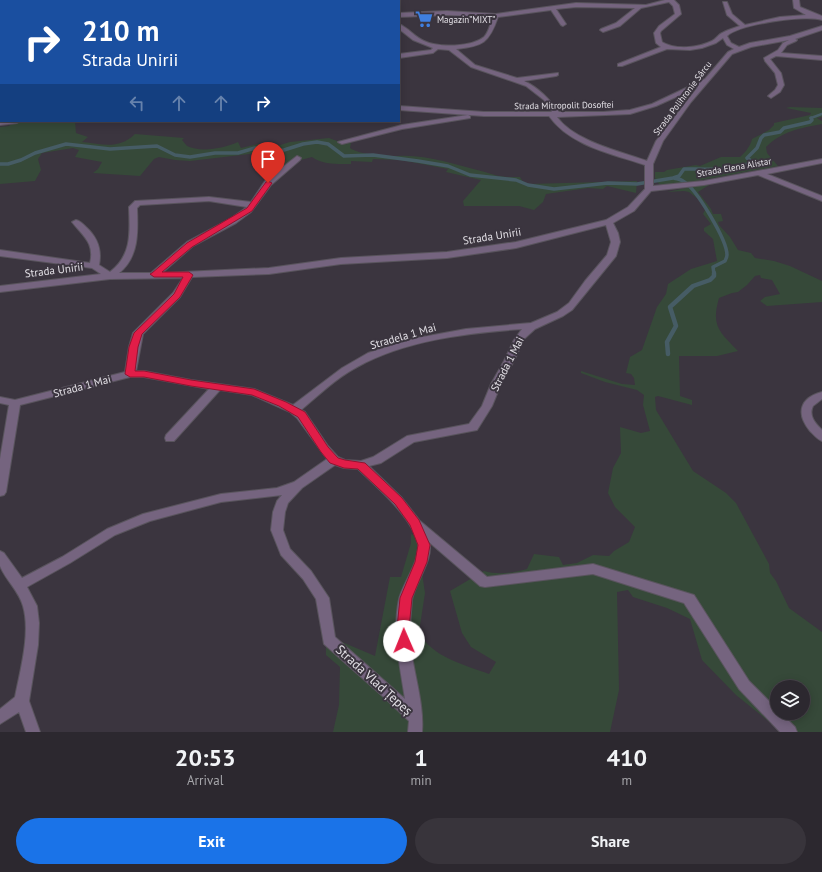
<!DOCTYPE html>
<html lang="en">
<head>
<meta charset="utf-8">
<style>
	:root { --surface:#2c282f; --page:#38343b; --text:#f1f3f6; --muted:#a6a6aa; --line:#48444b; --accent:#1a73e8 }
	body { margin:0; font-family:"PT Sans",sans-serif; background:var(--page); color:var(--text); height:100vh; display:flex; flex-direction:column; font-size:15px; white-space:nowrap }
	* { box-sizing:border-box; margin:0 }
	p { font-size:13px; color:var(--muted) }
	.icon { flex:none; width:22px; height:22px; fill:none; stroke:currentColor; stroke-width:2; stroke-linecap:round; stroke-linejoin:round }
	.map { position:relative; height:732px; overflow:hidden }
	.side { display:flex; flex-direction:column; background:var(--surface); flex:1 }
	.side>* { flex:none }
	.top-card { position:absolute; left:0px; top:0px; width:400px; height:122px; box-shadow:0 2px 10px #0003,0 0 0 1px var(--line); background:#1a4fa0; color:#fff; overflow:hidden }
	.tools { position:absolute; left:770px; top:680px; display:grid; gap:8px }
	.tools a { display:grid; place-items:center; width:40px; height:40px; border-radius:50%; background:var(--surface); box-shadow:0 2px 10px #0003,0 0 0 1px var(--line); font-size:20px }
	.pin { position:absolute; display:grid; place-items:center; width:34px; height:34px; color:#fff; margin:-41px -17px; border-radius:50% 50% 50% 0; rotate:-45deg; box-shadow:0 0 4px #0007 }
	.pin .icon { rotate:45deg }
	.me { position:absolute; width:44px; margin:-22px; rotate:359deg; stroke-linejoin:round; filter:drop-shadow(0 0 3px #0008) }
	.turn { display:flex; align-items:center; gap:14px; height:84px; padding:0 16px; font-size:18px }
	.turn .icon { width:52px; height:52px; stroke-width:2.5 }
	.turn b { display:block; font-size:28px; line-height:34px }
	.lanes { display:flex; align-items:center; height:38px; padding:0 16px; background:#0003; justify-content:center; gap:20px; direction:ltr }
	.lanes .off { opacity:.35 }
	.eta { display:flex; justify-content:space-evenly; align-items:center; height:68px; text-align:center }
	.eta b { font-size:24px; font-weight:800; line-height:28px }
	.action { display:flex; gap:8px; margin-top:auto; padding:8px 16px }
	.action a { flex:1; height:46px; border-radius:24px; background:var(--accent); color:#fff; font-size:16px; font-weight:800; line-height:46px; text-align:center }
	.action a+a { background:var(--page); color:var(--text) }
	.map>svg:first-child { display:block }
	.green { fill:#364939; fill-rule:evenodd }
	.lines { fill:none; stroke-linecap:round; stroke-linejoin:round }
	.stream-far2 { stroke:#465c65; stroke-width:2.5 }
	.stream-far1 { stroke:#465c65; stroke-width:3.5 }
	.stream { stroke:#465c65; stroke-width:4.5 }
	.minor-casing { stroke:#59545d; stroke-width:2 }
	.minor { fill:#75647f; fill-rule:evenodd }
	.route { fill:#e11d48; stroke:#92132f }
	.labels { text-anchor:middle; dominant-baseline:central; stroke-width:4; stroke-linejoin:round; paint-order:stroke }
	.far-poi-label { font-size:9px; fill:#e3e0e6; stroke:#3b353f; text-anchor:start }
	.far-street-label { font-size:9px; fill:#e3e0e6; stroke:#3b353f }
	.street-label { font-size:11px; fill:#e3e0e6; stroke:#3b353f }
	.near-street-label { font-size:13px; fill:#e3e0e6; stroke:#3b353f }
</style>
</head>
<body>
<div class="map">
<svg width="822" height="732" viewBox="0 0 822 732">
	<rect width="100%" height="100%" fill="#3b353f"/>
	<path class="green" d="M790,107L822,108V117L817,118L822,121V124C801,128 782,131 766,147L767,153L778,166L674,185L659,184L655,178V172H664L667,170L696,165L700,166L721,157H740C745,153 751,145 752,139L769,130L774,125V123L810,115L811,113L786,108Z
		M30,121H75L76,133L88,137L82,142C103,144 118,150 135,134L184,138L182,140L187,146C201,153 225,148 238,142L241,148L258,144L267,146H277L290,142L329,138L337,141L343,140L351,143L350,148C359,155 387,156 397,156C425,154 454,164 481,171C489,173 499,177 508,177C512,177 516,177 520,177L523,182L529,184L637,181L636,193L607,186L603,189L588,188L546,194L543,202L534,210L519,206H464L463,201L481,180L446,172L448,169L401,160L373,159L372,162L351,161V164C338,164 323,165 312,157L297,161L282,174L275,171L286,159L284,158L285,157L283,154L271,156L259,153L190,161L175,160L159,157L154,159L140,176L93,173L98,169L102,162L75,157L79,150L73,148L42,153L38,159L41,170L35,181L0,184V127L9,126L11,124Z
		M705,184L709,185L698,192L711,209L713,214H721L723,221L718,222L719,225L730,237L738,250L751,253L755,258L774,261L790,266L822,281V302L767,306L760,301L765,297L780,294L772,280L761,278L760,275L755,276L747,285L738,292L732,293L719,298C711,326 719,331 738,351L717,356H679L680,396L692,400V405L658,396L655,397L656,410L693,471L726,493L736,503L769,564L770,573L776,581L789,608L822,632V732H782L736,695L702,660L690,619L667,608L633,597L628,590L617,592L619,690L610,732H333L339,705L340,667L326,655V646L342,642L375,656L390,577H401L411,543V534L430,543L422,573L425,593L419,632C431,657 465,665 489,674L496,662L471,647L462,633L450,591L484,571C497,575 514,573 527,569L534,554L559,557L563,565L577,563L593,555L609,556L614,551L629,542L635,527L615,507L608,493L613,468L621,453L620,427L641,433L650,431L643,405L644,395L637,390L605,382L581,373V371L622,384L635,385L634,378L631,374L626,373L630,357L642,350L657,307L666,294L668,284L691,269L717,261L713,239L704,231V228L711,224L703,214L705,210L702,202L689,192L684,191L667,192ZM777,687H803V713H777Z"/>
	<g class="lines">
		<path class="stream-far2" d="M812,119L811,118L822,114"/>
		<path class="stream-far1" d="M0,164H8L21,160L35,153L66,144L110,149L157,146L175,155L190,157L215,153H238L255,148L270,151L284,150L303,144L317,142L328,144L344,156L373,155L418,161L448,166L470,175L516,180L528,185L554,189L608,183L637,184L673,178L679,176L684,169C707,169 729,171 751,163V161L747,158L757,148L761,138L764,135L780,132L784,128L810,122L812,120L811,118
			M674,178C677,179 680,179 683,181C696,188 727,240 727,255C727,257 726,259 725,261L713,267L714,274"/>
		<path class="stream" d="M668,354L667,342L676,326L670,307L693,286L710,280L714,276V273"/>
		<g class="minor-casing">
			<path id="minor" d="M0,0H5L0,3Z
				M154,0H160L153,1Z
				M287,0H293V1H287Z
				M665,0H674L679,5L681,14L661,31L660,33L662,42C675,50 698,48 712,41C716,39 718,35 722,33C727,30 734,28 740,26L727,15L723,2H727L732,14L745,25L780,17L806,15L794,8L793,0H799L800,7L822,16V20C805,15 739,24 727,36L731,43L739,47L750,43L790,36L822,26V30L795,39L797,40L796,41L787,45L781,53L822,56V60L776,56L770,59L781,73L784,85L780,92L771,98L768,96L775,90L778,85L775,73L765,61L764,58L778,50L783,43L789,40L751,47L732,54L691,102L663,141L653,164V186L704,181L822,159V163L767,174L822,196V201L758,175L704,185L651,191L634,211L613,223L618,233L620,242L616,256L572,310L563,316L535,329L524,339L514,361L501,384L492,406L477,430L414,442L381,463L369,466L402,498L420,521L487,577L593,564L694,595L749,681L777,709V713H781L795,727L797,732H780L739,689L684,603L593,574L485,587L480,586L429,542C435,557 414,585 412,600C410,619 409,637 412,656C416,681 424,707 422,732H408L409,721L387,700L324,644L316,599L303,579L281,555L271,530L273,512L277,501L282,495L221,502L150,521L115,535L70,563L27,587L37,606L39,623L38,645L29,701L40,732H26L19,712L0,724V709L15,697C20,671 31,633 23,606C19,591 5,579 0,566C0,562 0,556 0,551L4,553L22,578L62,557L107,529L143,514L221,494L277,488L294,482L327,459L297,418L290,412L252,395L220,390L174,441H166L165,438L166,435L209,389L144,377H130L20,405L6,492L4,495L0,496V459L9,405L0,403V397L15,400L125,372L129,347L133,333L173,293L183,278L110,279L0,292V286L101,274L92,268L0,256V250L90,263C95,243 83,236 72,222L76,220C80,221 83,224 86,227C98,238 102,250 99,265L110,272C132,255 130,233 129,207L135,201L209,197L251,202L265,181L297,156L301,158L300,160L271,185L251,212L236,223L193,246L162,273L269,268L341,258L447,252L516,242L606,220L628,207L645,189V165C613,154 570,146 549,116H484L399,110V106L484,112H552L544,100L526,86L471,67L449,50L438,49L433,53L399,58V54L431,50L433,48L413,40L399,29V24C408,28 415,37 424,41C438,48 472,47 484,37C489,32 490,24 493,17L447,15L399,17V13L447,11L496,14L576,3L646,5ZM669,2L673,6L675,14L659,26L654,33L656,43L661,47L618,64V66H622L667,49L690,50L702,48L716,43L723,38L727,45L734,49L728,52L705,79L652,104L630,110L603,112H559C549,99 539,88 524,81L556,76L558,75V73L517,78L475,65L456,49C483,46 489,43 498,17L551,10L561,25L563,26L566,24L556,9L576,7L635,8L616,23L601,29L600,30L603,32L620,26L641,8ZM698,87L656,141L647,161C619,151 574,141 557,117L630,114L656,106ZM209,201L247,207L230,219L187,242L151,273H119C139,257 138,232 137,208L140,205ZM606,225L611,242L607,255L585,281L569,303L557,312L531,323L466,329L417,338L390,346L368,353L342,368L293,405L254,389L191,380L144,371H136L143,334L180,297L192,277L269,274L341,264L447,258L516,248ZM522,329L514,340L504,361L491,384L482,406L469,424L407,436L373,457L361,461L345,460L338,457L328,446L305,412L301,410C319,395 336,378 357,367C406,340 467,333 522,329ZM335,465L344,468L358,469C377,487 413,518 418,544C420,561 403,583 399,599C392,632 400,666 405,699L335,637L329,598L311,571L290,549L283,530L285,512L288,503L302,488Z
				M0,93H1V97H0Z
				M468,115L470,116V118L402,129L342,144L338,142L402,125Z
				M0,121H20L17,123L0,125Z
				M822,392V399L813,406C808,416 816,424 822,430V441C817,439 814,435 810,431C796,414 799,398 822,392Z"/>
		</g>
		<use href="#minor" class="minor"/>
	</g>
	<path class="route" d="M268,181L272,183L252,211L192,247L162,272H189L193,275L180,297L142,334L138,347L135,371H144L191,380L254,389L286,402L305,412L328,447L338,458L345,460L365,463L402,498L419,520L430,545L427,562L412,598L409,628L410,641L408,645L404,647L400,645L397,628L400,598L415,562L418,545L410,525L395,504L358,469L344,468L330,463L321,452L298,417L279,406L252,395L191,386L144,377H130L125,374L129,347L134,333L174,294L183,277H154L150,274L152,273L187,243L247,208L266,182Z"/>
	<defs>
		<g id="supermarket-bare" transform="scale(1.38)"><path d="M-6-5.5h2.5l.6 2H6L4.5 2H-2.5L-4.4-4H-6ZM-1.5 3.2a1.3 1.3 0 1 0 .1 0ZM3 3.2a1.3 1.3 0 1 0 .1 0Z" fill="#3f7fe0" stroke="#3b353f" stroke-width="2.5" paint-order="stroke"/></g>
	</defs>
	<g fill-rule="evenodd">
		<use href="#supermarket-bare" x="424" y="19"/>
	</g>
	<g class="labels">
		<g class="far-poi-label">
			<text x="437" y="19">Magazin”MIXT”</text>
		</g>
		<g class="far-street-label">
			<text transform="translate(682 98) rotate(-53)">Strada Polihronie Sârcu</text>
			<text transform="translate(564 105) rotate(-1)">Strada Mitropolit Dosoftei</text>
			<text transform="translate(734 167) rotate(-10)">Strada Elena Alistar</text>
		</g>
		<g class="street-label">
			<text transform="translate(492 236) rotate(-9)">Strada Unirii</text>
			<text transform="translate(54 270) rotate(-7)">Strada Unirii</text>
			<text transform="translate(403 336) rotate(-16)">Stradela 1 Mai</text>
			<text transform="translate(507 364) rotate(-63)">Strada 1 Mai</text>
			<text transform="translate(82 386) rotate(-15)">Strada 1 Mai</text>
		</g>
		<g class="near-street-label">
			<text transform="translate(374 680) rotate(42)">Strada Vlad Țepeș</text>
		</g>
	</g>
</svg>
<div class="tools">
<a><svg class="icon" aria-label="layers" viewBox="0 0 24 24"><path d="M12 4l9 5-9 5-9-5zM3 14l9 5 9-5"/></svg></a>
</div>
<div class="pin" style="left:268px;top:183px;background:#d93025"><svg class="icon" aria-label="arrive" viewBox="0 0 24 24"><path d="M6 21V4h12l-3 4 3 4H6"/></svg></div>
<svg class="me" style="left:404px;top:641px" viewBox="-20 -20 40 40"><circle r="19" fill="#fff"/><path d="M0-13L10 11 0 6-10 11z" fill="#e11d48"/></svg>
<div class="top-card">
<div class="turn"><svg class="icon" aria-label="right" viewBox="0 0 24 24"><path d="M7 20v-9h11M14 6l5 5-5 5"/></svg><div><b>210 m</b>Strada Unirii</div></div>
<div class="lanes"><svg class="icon off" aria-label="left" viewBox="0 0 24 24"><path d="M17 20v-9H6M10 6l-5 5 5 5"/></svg><svg class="icon off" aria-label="ahead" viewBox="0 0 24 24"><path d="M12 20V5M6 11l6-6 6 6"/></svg><svg class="icon off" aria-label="ahead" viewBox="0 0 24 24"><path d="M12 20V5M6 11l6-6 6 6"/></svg><svg class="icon" aria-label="right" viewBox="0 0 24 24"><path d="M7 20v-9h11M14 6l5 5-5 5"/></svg></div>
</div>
</div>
<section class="side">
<div class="eta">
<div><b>20:53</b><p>Arrival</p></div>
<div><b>1</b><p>min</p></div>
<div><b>410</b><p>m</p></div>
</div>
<div class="action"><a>Exit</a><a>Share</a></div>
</section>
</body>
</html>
